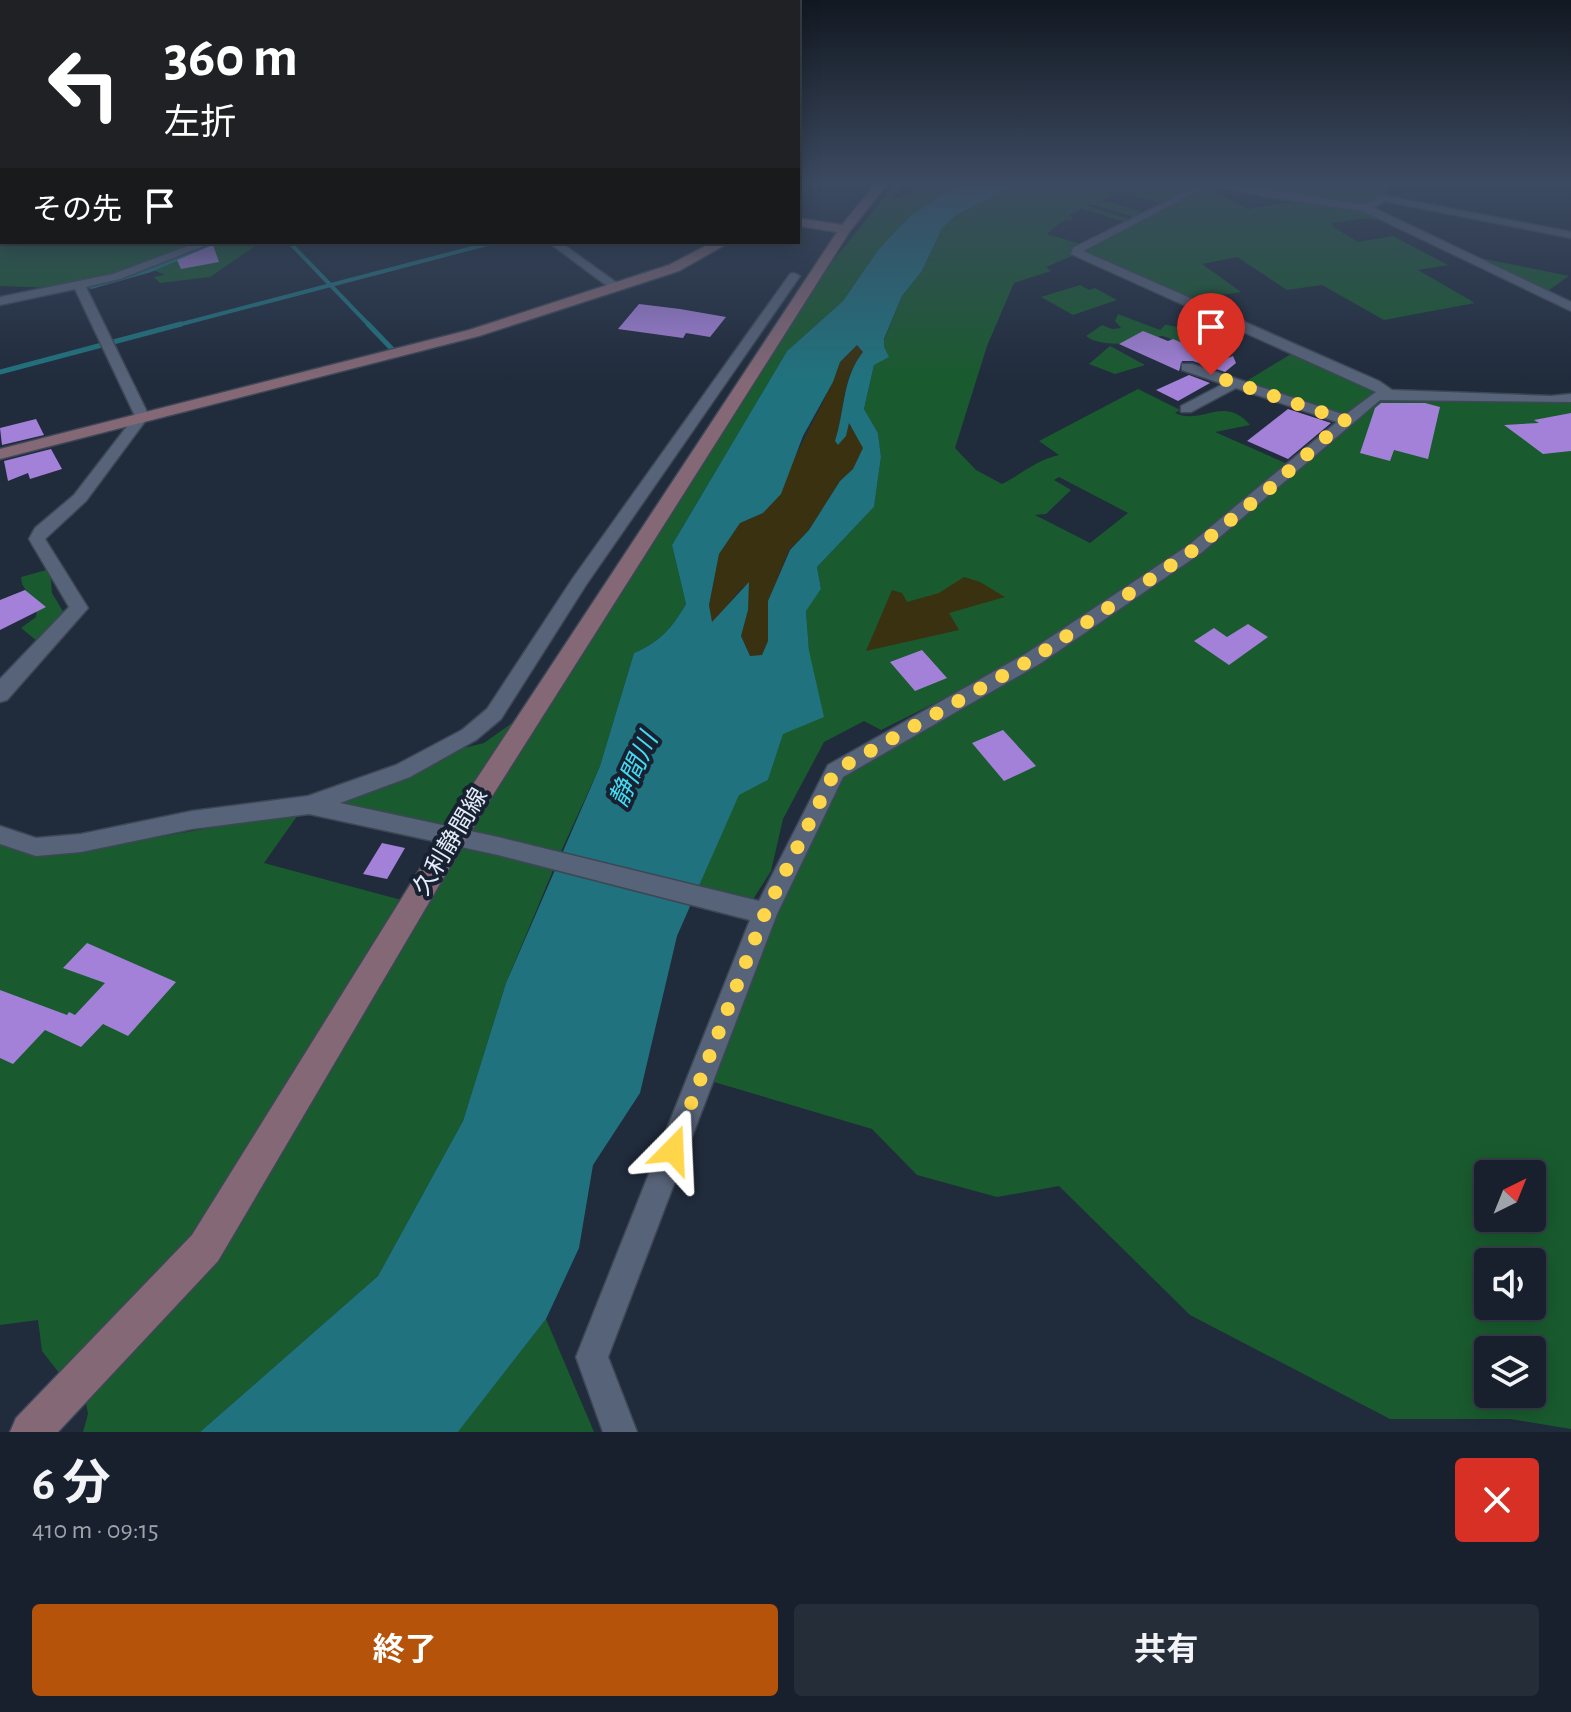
<!DOCTYPE html>
<html lang="ja">
<head>
<meta charset="utf-8">
<style>
	:root { --surface:#18202d; --page:#252d39; --text:#f1f3f6; --muted:#9fa3aa; --line:#363e49; --accent:#b45309 }
	body { margin:0; font-family:"Alegreya Sans","Noto Sans JP",sans-serif; background:var(--page); color:var(--text); height:100vh; display:flex; flex-direction:column; font-size:30px; white-space:nowrap }
	* { box-sizing:border-box; margin:0 }
	p { font-size:26px; color:var(--muted) }
	.icon { flex:none; width:44px; height:44px; fill:none; stroke:currentColor; stroke-width:2; stroke-linecap:round; stroke-linejoin:round }
	.map { position:relative; height:1432px; overflow:hidden }
	.drawer { display:flex; flex-direction:column; background:var(--surface); flex:1 }
	.drawer>* { flex:none }
	.banner { position:absolute; left:0px; top:0px; width:800px; height:244px; box-shadow:0 4px 20px #0003,0 0 0 2px var(--line); background:#202124; color:#fff; overflow:hidden }
	.needle { width:52px; rotate:43deg }
	.controls { position:absolute; left:1474px; top:1160px; display:grid; gap:16px }
	.controls a { display:grid; place-items:center; width:72px; height:72px; border-radius:8px; background:var(--surface); box-shadow:0 4px 20px #0003,0 0 0 2px var(--line); font-size:40px }
	.pin { position:absolute; display:grid; place-items:center; width:68px; height:68px; color:#fff; margin:-82px -34px; border-radius:50% 50% 50% 0; rotate:-45deg; box-shadow:0 0 8px #0007 }
	.pin .icon { rotate:45deg }
	.me { position:absolute; width:88px; margin:-44px; rotate:21deg; stroke-linejoin:round; filter:drop-shadow(0 0 6px #0008) }
	.turn { display:flex; align-items:center; gap:28px; height:168px; padding:0 32px; font-size:36px }
	.turn .icon { width:104px; height:104px; stroke-width:2.5 }
	.turn b { display:block; font-size:56px; line-height:68px }
	.then { display:flex; align-items:center; height:76px; padding:0 32px; background:#0003; gap:16px; font-size:30px }
	.round { display:grid; place-items:center; flex:none; width:84px; height:84px; border-radius:8px; background:var(--page) }
	.head { display:flex; align-items:center; justify-content:space-between; height:136px; padding:0 32px }
	h1 { font-size:48px; font-weight:700; line-height:60px }
	.primary-button { display:flex; gap:16px; margin-top:auto; padding:16px 32px }
	.primary-button a { flex:1; height:92px; border-radius:8px; background:var(--accent); color:#fff; font-size:32px; font-weight:700; line-height:92px; text-align:center }
	.primary-button a+a { background:var(--page); color:var(--text) }
	.map>svg:first-child { display:block }
	.green { fill:#195b2e; fill-rule:evenodd }
	.sand { fill:#3a3111 }
	.water { fill:#20737e; fill-rule:evenodd }
	.lines { fill:none; stroke-linecap:round; stroke-linejoin:round }
	.stream-far1 { stroke:#20737e; stroke-width:4 }
	.stream { stroke:#20737e; stroke-width:5 }
	.building { fill:#a381d8 }
	.street-casing { stroke:#3d4756; stroke-width:3 }
	.secondary-casing { stroke:#3d4756; stroke-width:3 }
	.street { fill:#576378; fill-rule:evenodd }
	.secondary { fill:#846876; fill-rule:evenodd }
	.route { stroke:#ffd54a; stroke-width:14; stroke-dasharray:0 25.2 }
	.labels { text-anchor:middle; dominant-baseline:central; stroke-width:8; stroke-linejoin:round; paint-order:stroke }
	.street-label { font-size:24px; fill:#e3ebf7; stroke:#172132 }
	.water-label { font-size:26px; font-style:italic; fill:#41dcf1; stroke:#172132 }
</style>
</head>
<body>
<div class="map">
<svg width="1571" height="1432" viewBox="0 0 1571 1432">
	<rect width="100%" height="100%" fill="#202b3c"/>
	<path class="green" d="M0,182L2,242H203L97,280L53,288L0,286Z
		M897,182H903L892,200L935,182H974L945,193L910,216L878,250L843,301L787,351L672,545L686,604C672,628 660,642 634,653L600,766L559,856L466,834L818,279Z
		M1031,182H1393L1397,185L1390,187L1382,198L1369,206L1388,220L1359,219L1332,223V226L1358,242L1393,236L1448,265L1418,270L1475,303L1384,320L1322,285L1287,290L1237,257L1202,264L1241,292L1181,301L1072,256L1046,267L1051,271L1014,283L987,346L955,448L976,470L1002,484C1022,474 1036,460 1059,455L1039,441L1138,389L1180,410L1175,413C1201,426 1224,394 1250,425L1215,432L1290,465L1192,548L1031,655L881,730L864,721L824,742L783,819L771,871L752,901L698,888L739,794L768,780L809,651L806,610L821,589L817,567L874,507L881,457L878,433L864,409L874,365L902,296L922,271L942,228L956,215L1018,184ZM1224,187L1306,200L1248,209L1216,192ZM1120,191L1163,204L1078,250L1084,245L1047,234L1062,221L1073,220L1070,215L1081,208L1127,223L1133,220L1088,206L1091,204L1137,218L1146,213L1102,200ZM1059,477L1128,513L1090,543L1035,515L1046,514L1071,490L1054,480Z
		M214,242H261L210,277L160,283L154,277L165,275L151,269Z
		M1456,253L1569,276L1549,290L1556,299Z
		M1080,285L1089,290L1095,288L1117,300L1073,315L1041,297Z
		M1118,314L1160,330L1165,325C1185,326 1198,339 1212,354L1163,336H1159V340C1139,342 1102,349 1086,336L1102,325L1112,329L1121,328L1115,321Z
		M1110,346L1145,365L1115,374L1089,364Z
		M1296,351L1386,393L1363,401L1342,419L1240,385Z
		M1393,396L1571,401V1429L1510,1419H1390L1190,1315L1059,1186L997,1197L917,1175L872,1129L714,1082L775,918L842,773L1159,578L1367,403ZM1488,1174H1532V1218H1488ZM1488,1262H1532V1306H1488ZM1488,1350H1532V1394H1488Z
		M50,569L52,593L65,615L37,641L21,628L36,617L37,608L22,584L21,577Z
		M519,718L450,829L326,803L443,753L484,743Z
		M300,812L264,863L405,901L194,1239L67,1383L42,1351L38,1320L0,1325V843L31,855L90,849Z
		M457,844L554,868L506,983L463,1121L378,1276L200,1432H83L88,1414L84,1392L214,1249Z
		M546,1319L594,1432H458Z"/>
	<path class="sand" d="M857,345L863,352C841,378 845,411 835,441L838,445L846,436L848,423L864,448L853,469L840,481L809,530L789,550L768,601V641L762,655L750,656L741,635L748,610L743,587L712,623L709,606L719,554L740,523L763,513L793,461L833,382L840,362Z
		M964,577L980,582L1005,597L949,613L959,630L866,651L892,590L902,593L907,602L939,593Z"/>
	<path class="water" d="M974,182H1031L1018,184L956,215L942,228L922,271L902,296L884,339V347L889,357L874,365L864,409L878,433L881,457L874,507L817,567L821,589L806,611L809,651L824,717L783,734L768,780L739,795L677,936L640,1093L593,1165L579,1248L546,1319L458,1432H200L378,1276L463,1121L506,983L600,766L634,653C660,642 672,628 686,604L672,545L787,351L843,301L878,250L910,216L945,193ZM857,345L863,352C842,378 845,411 835,441L838,445L846,436L849,423L863,448L853,469L840,481L809,530L790,550L768,601V641L762,655L750,656L741,636L748,610L749,582L712,622L709,605L719,554L740,523L763,513L781,494L803,436L833,382L840,362Z"/>
	<g class="lines">
		<path class="stream-far1" d="M289,242L370,326
			M91,287L151,270L217,242
			M174,326L495,242"/>
		<path class="stream" d="M368,324L393,350
			M0,372L181,324"/>
	</g>
	<path class="building" d="M213,245L219,262L181,269L177,260Z
		M639,304L680,309L726,317L710,337L686,333L683,338L618,329Z
		M1143,331L1168,341L1173,339L1223,360L1233,356L1236,363L1225,372L1193,361H1182L1179,371L1119,344Z
		M1189,375L1210,383L1178,401L1156,390Z
		M1381,403H1425L1440,407L1428,459L1394,450L1390,461L1360,453L1375,408Z
		M1288,409L1331,423L1288,459L1247,441Z
		M1571,413V451L1543,454L1504,425L1539,423L1534,420Z
		M36,419L44,435L2,445L0,428Z
		M51,449L62,469L30,479L28,473L8,481L4,461Z
		M25,590L46,607L0,630V600Z
		M1248,624L1268,637L1229,665L1194,641L1214,628L1227,637Z
		M922,650L947,678L915,691L890,662Z
		M1003,730L1036,766L1004,781L972,743Z
		M382,843L405,848L387,879L363,874Z
		M87,943L176,982L128,1036L103,1024L81,1047L45,1030L13,1064L0,1058V990L67,1015L69,1012L75,1015L105,983L63,968Z"/>
	<g class="lines">
		<g class="street-casing">
			<path id="street" d="M1205,182H1228L1364,205L1382,195L1571,232V238L1384,201L1374,208L1571,302V311L1363,211L1262,196L1215,185L1196,192L1083,251L1379,381L1392,390L1551,396L1571,394V402L1380,400L1201,553L1041,663L843,777L777,914L608,1357L637,1432H603L576,1357L750,920L498,855L309,814L192,829L81,852L36,856L0,844V826L36,838L81,834L192,811L308,796L396,765L462,730L487,709L573,578L790,274L794,273L800,276L586,585L501,719L476,740L410,777L340,803L498,837L759,901L828,765L1027,653L1189,545L1337,422L1236,388L1191,412H1181V406L1223,384L1182,370V364H1192L1345,415L1376,392L1071,254L1073,248Z
				M199,242H214L120,279L86,287L149,416L86,501L45,539L88,608L7,700L0,702V679L69,607L29,539L35,528L74,495L135,416L75,289L0,305V297L113,274Z
				M548,242H560L624,288L614,291Z"/>
		</g>
		<g class="secondary-casing">
			<path id="secondary" d="M877,182H889L850,231L484,809L218,1261L58,1432H10L16,1418L192,1235L466,795L837,232L798,226V218L842,225Z
				M713,242H730L679,271L479,336L0,459V449L469,330L669,265Z"/>
		</g>
		<use href="#street" class="street"/>
		<use href="#secondary" class="secondary"/>
	</g>
	<linearGradient id="sky" x2="0" y2="1"><stop stop-color="#121821"/><stop offset="0.48" stop-color="#3c4a61"/><stop offset="1" stop-color="#3c4a61" stop-opacity="0"/></linearGradient>
	<rect width="1571" height="382" fill="url(#sky)"/>
	<g class="lines">
		<path class="route" d="M673,1150L765,913L835,771L1034,658L1195,549L1270,488L1345,420L1211,375"/>
	</g>
	<g class="labels">
		<g class="street-label">
			<text transform="translate(451 842) rotate(-59)">久利静間線</text>
		</g>
		<g class="water-label">
			<text transform="translate(634 770) rotate(-65)">静間川</text>
		</g>
	</g>
</svg>
<div class="controls">
<a><svg class="needle" viewBox="-14 -14 28 28"><path d="M0-13l5 13h-10z" fill="#e53935"/><path d="M0 13l5-13h-10z" fill="#9fa3aa"/></svg></a>
<a><svg class="icon" aria-label="sound" viewBox="0 0 24 24"><path d="M4 9h4l5-4v14l-5-4H4zM17 9q2 3 0 6"/></svg></a>
<a><svg class="icon" aria-label="layers" viewBox="0 0 24 24"><path d="M12 4l9 5-9 5-9-5zM3 14l9 5 9-5"/></svg></a>
</div>
<div class="pin" style="left:1211px;top:375px;background:#d93025"><svg class="icon" aria-label="arrive" viewBox="0 0 24 24"><path d="M6 21V4h12l-3 4 3 4H6"/></svg></div>
<svg class="me" style="left:673px;top:1150px" viewBox="-20 -20 40 40"><path d="M0-17L14 15 0 8-14 15z" fill="#ffd54a" stroke="#fff" stroke-width="4"/></svg>
<div class="banner">
<div class="turn"><svg class="icon" aria-label="left" viewBox="0 0 24 24"><path d="M17 20v-9H6M10 6l-5 5 5 5"/></svg><div><b>360 m</b>左折</div></div>
<div class="then">その先<svg class="icon" aria-label="arrive" viewBox="0 0 24 24"><path d="M6 21V4h12l-3 4 3 4H6"/></svg></div>
</div>
</div>
<section class="drawer">
<div class="head"><div><h1>6 分</h1><p>410 m · 09:15</p></div><a class="round" style="background:#d93025;color:#fff"><svg class="icon" aria-label="close" viewBox="0 0 24 24"><path d="M6 6l12 12M18 6L6 18"/></svg></a></div>
<div class="primary-button"><a>終了</a><a>共有</a></div>
</section>
</body>
</html>
